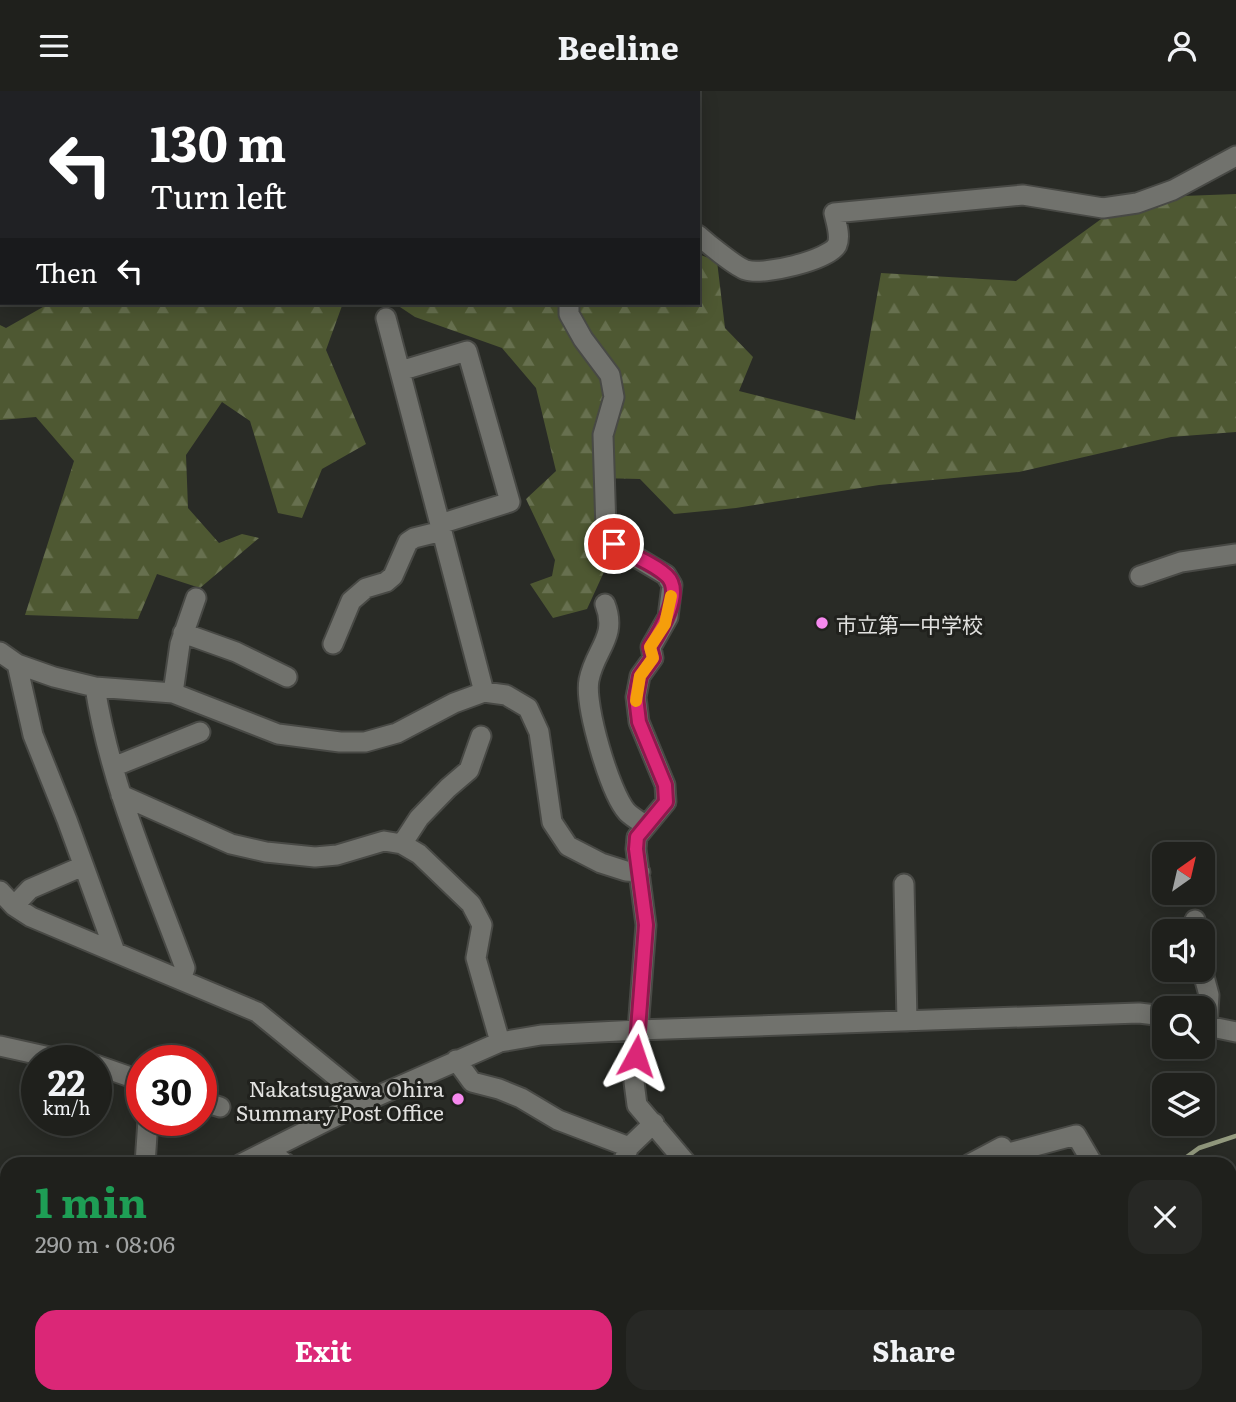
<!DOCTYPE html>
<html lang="en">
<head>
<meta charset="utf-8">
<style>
	:root { --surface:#1f201c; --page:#272825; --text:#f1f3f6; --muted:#a1a3a3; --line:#3c3e3b; --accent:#db2777 }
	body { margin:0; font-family:Literata,"Noto Sans JP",serif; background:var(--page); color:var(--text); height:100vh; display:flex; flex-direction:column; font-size:26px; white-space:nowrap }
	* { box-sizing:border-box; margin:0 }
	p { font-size:23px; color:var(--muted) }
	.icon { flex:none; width:38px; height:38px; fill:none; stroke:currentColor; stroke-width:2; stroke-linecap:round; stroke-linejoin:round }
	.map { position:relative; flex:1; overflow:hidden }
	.panel { position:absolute; left:0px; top:1066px; width:1237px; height:247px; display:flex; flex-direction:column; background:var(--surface); border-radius:21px 21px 0 0; box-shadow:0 4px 18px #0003,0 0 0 2px var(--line) }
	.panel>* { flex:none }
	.banner { position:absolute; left:0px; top:0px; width:700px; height:214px; box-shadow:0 4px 18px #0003,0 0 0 2px var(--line); background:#202124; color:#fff; overflow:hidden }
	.needle { width:46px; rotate:34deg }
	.buttons { position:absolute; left:1152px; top:751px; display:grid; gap:14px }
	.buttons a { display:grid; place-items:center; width:63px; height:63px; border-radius:14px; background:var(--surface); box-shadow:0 4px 18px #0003,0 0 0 2px var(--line); font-size:35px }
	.speed { position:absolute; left:21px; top:954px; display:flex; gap:14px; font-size:35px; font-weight:700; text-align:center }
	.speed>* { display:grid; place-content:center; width:91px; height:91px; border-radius:50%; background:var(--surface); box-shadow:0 4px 18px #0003,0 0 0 2px var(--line); line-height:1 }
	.speed small { font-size:18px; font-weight:400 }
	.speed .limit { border:10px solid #d22; background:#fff; color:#111 }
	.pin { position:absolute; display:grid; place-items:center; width:60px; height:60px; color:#fff; margin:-30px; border:4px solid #fff; border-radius:50%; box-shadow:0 2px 7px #0007 }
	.me { position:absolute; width:77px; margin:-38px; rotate:5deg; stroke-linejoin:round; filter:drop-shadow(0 0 5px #0008) }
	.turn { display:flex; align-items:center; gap:24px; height:147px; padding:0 35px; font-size:32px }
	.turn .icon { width:91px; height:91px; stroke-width:2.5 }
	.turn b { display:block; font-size:49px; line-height:60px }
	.then { display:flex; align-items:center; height:66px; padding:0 35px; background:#0003; gap:14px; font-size:26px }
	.round { display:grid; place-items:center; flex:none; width:74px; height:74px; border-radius:21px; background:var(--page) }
	.summary { display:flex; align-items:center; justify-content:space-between; height:119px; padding:0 35px }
	h1 { font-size:42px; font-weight:700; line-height:52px; color:#1e9e55 }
	.cta { display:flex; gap:14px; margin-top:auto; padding:14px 35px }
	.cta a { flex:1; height:80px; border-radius:21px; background:var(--accent); color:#fff; font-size:28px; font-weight:700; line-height:80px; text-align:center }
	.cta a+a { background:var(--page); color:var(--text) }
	header { display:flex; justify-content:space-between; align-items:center; height:91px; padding:0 35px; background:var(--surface); font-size:32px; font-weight:700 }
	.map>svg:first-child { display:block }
	.forest { fill:url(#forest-firs) }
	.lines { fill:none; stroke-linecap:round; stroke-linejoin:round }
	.stream { stroke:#949b7f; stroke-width:4.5 }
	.minor-casing { stroke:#484945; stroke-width:23 }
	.minor { stroke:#71726d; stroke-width:19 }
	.route-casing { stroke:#8e194d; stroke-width:18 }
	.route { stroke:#db2777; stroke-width:12 }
	.slow { stroke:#f59e0b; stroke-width:12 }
	.poi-dot { fill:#f689ee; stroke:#20211d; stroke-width:2.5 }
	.labels { text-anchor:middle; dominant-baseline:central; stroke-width:6; stroke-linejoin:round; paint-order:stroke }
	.poi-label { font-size:21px; fill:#e1e1df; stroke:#20211d; text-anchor:start }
</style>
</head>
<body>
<header><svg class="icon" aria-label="menu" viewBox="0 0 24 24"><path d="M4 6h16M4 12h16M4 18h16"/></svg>Beeline<svg class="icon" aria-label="person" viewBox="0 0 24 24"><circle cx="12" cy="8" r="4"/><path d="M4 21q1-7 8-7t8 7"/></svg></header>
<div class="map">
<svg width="1236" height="1311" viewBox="0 0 1236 1311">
	<defs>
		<pattern id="forest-firs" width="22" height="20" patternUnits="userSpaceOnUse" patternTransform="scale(1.75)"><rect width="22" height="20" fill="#4e5832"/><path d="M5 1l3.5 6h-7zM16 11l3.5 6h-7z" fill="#67704f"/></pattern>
	</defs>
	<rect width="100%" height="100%" fill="#292b26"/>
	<path class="forest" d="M102,0H354L101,2Z
		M1236,103V341L1171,346L1019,381L879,394L736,417L674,423L640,388L597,387L600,460L609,470L587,518L553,527L530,493L552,485L555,469L526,408L556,380L536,297L502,257L415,226L394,212H698V163L717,170L725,237L753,266L739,300L855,329L881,182L1016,190L1130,107Z
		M50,212H343L326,259L366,353L322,378L302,427L278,422L250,330L222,311L186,364L188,417L219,452L242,443L259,447L200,497L157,483L138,528L25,524L74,370L36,326L0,329V234L6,237Z"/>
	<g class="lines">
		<path class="stream" d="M1177,1073L1199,1057L1236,1045
			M852,1311L855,1306"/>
		<g class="minor-casing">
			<path id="minor" d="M371,0L373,2
				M568,2V0
				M698,144C707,152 736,176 746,179C763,185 829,169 837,154C841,145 836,131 834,122L1023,104L1103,117L1137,112L1173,99L1236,65
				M569,212V223L583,248L610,284L614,306L603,344L606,439L614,453L666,484L672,494L668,526L651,556L653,567L640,585L636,606L639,631L665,694L666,711L637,746L636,758L646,834L634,991L637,1014L687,1073
				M386,227L484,601
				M400,280L467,260L510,411L440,433
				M1140,485L1181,471L1236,463
				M605,513C618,546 595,558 589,589C584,614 610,702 627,721C632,726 639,730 645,734
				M183,542L236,561L287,586
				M333,553L351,510L366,497L386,491L393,485L408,451L414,447L442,440
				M0,561L17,573L54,586L95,596L173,602L278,643L340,651H365L397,642L454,612L484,601L506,604L528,617L539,641L552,731L568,755L601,772L626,780L640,781
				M17,573L33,644L67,729L115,861
				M95,596C110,693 151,785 185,877L181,889
				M173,602L180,553L196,507
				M113,676L200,641
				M121,704L231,753L266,761L315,766L337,764L384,750L402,753L419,763L471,813L482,834L476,867L500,951
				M402,753L419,727L448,697L469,679L481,645
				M904,793L907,930
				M0,800L14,815L31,826L257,921L366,1010
				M14,815L30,798L83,775
				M1195,829L1197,840
				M1202,878L1209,904L1207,936
				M1202,934L1236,941
				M0,955L54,967L76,970
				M456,969L472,991L499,998L521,1007L558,1029L629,1056
				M96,974L142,990
				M201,1010L220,1016
				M269,1059L286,1073
				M145,1073L148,1029
				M241,1073L366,1010L500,951L541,944L638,939L1139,922L1164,925
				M622,1073L629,1056L654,1032
				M970,1073L1002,1056L1005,1063L1076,1044L1093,1073
				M0,1118L7,1117
				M1230,1124L1236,1119
				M1230,1261H1231
				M497,1306L503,1311
				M961,1306L967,1311
				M67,1311L72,1306
				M161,1311L163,1306
				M449,1311L454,1306
				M519,1311L525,1306
				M698,1311L703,1306
				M839,1311L842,1306
				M990,1311L998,1306
				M1024,1311L1031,1306
				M1150,1311L1153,1306"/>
		</g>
		<use href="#minor" class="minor"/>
	</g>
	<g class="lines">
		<g class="route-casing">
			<path id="route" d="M614,453C630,465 653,471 667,485C684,501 660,541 650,556L653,567L640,585L636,606L639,631L665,694L666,711L637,746L636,758L646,834L636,965"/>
		</g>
		<use href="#route" class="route"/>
		<path class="slow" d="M636,610L640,585L653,567L650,556L665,533L671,505"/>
	</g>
	<g class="poi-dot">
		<circle cx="822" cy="532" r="7"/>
		<circle cx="458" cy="1008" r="7"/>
	</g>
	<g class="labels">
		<g class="poi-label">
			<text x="836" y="532">市立第一中学校</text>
			<text x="444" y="996" text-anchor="end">Nakatsugawa Ohira<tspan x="444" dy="24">Summary Post Office</tspan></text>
		</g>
	</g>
</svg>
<div class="buttons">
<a><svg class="needle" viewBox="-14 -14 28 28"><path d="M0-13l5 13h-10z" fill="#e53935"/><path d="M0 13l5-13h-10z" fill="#a1a3a3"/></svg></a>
<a><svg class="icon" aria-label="sound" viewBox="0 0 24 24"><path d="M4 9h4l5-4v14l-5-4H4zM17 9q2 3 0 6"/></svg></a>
<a><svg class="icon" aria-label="search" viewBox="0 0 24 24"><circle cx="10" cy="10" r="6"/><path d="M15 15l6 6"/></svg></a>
<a><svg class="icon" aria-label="layers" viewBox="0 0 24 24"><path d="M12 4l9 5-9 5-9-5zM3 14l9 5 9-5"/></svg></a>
</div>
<div class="speed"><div>22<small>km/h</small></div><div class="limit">30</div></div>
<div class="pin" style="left:614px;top:453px;background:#d93025"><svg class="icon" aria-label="arrive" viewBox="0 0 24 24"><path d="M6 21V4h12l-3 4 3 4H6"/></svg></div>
<svg class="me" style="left:636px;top:965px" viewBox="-20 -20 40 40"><path d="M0-17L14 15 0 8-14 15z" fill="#db2777" stroke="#fff" stroke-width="4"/></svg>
<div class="banner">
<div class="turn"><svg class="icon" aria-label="left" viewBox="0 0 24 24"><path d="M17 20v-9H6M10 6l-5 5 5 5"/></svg><div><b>130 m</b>Turn left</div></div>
<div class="then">Then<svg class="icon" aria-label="left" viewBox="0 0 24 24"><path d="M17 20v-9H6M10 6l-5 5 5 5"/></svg></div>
</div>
<section class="panel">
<div class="summary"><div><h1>1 min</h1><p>290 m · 08:06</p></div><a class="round"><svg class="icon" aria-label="close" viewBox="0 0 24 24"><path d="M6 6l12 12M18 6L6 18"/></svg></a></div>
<div class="cta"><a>Exit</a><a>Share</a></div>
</section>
</div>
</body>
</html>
